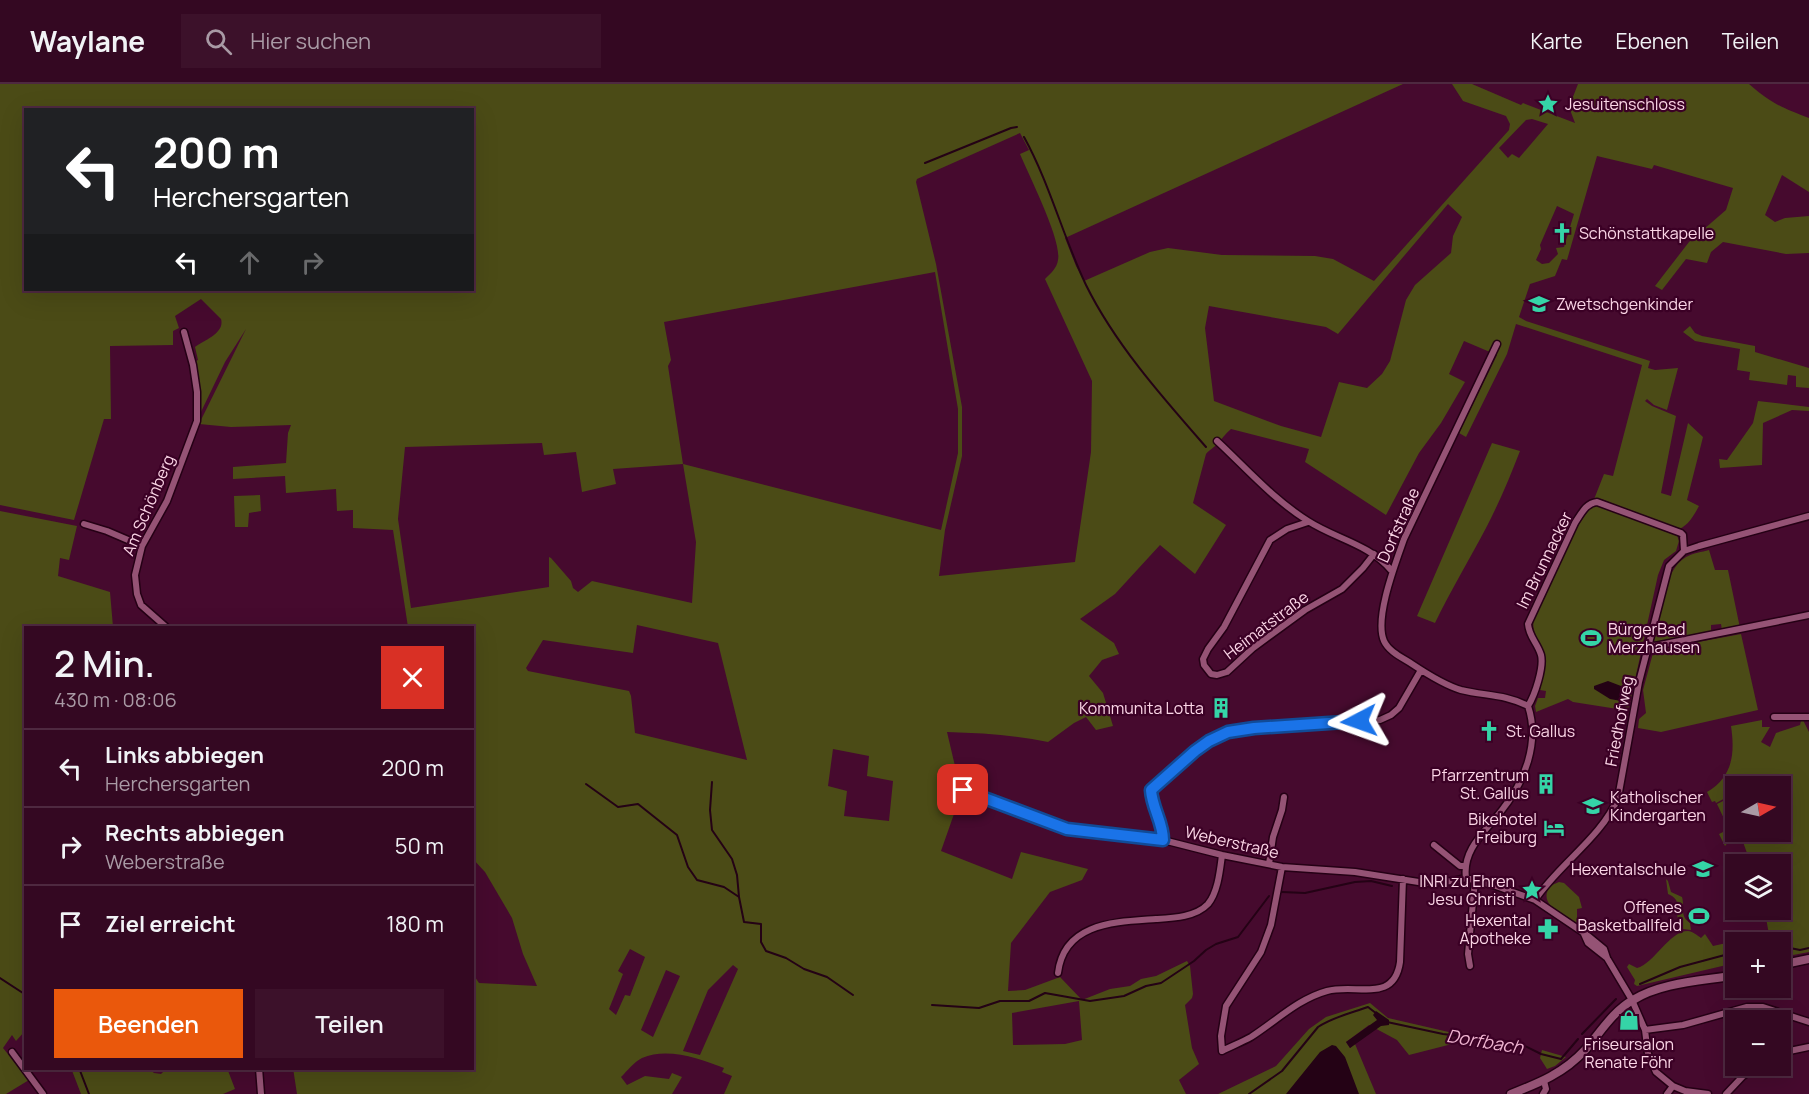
<!DOCTYPE html>
<html lang="de">
<head>
<meta charset="utf-8">
<style>
	:root { --surface:#340822; --page:#3c112a; --text:#f1f3f6; --muted:#a99aa5; --line:#4e2940; --accent:#ea580c }
	body { margin:0; font-family:Manrope,sans-serif; background:var(--page); color:var(--text); height:100vh; display:flex; flex-direction:column; font-size:22px; white-space:nowrap }
	* { box-sizing:border-box; margin:0 }
	p { font-size:20px; color:var(--muted) }
	.icon { flex:none; width:33px; height:33px; fill:none; stroke:currentColor; stroke-width:2; stroke-linecap:round; stroke-linejoin:round }
	.map { position:relative; flex:1; overflow:hidden }
	.panel { position:absolute; left:24px; top:542px; width:450px; height:444px; display:flex; flex-direction:column; background:var(--surface); border-radius:0px; box-shadow:0 6px 24px #0002,0 0 0 2px var(--line) }
	.panel>* { flex:none }
	.top-card { position:absolute; left:24px; top:24px; width:450px; height:183px; border-radius:0px; box-shadow:0 6px 24px #0002,0 0 0 2px var(--line); background:#202124; color:#fff; overflow:hidden }
	.needle { width:39px; rotate:81deg }
	.controls { position:absolute; left:1725px; top:692px; display:grid; gap:12px }
	.controls a { display:grid; place-items:center; width:66px; height:66px; border-radius:0px; background:var(--surface); box-shadow:0 6px 24px #0002,0 0 0 2px var(--line); font-size:30px }
	.pin { position:absolute; display:grid; place-items:center; width:51px; height:51px; color:#fff; margin:-26px; border-radius:12px; box-shadow:0 3px 9px #0006 }
	.me { position:absolute; width:66px; margin:-33px; rotate:266deg; stroke-linejoin:round; filter:drop-shadow(0 0 4px #0008) }
	.turn { display:flex; align-items:center; gap:21px; height:126px; padding:0 30px; font-size:27px }
	.turn .icon { width:78px; height:78px; stroke-width:2.5 }
	.turn b { display:block; font-size:42px; line-height:51px }
	.lanes { display:flex; align-items:center; height:57px; padding:0 30px; background:#0003; justify-content:center; gap:30px; direction:ltr }
	.lanes .off { opacity:.35 }
	.round { display:grid; place-items:center; flex:none; width:63px; height:63px; border-radius:0px; background:var(--page) }
	.head { display:flex; align-items:center; justify-content:space-between; height:102px; padding:0 30px }
	h1 { font-size:36px; font-weight:600; line-height:45px }
	.button { display:flex; gap:12px; margin-top:auto; padding:12px 30px }
	.button a { flex:1; height:69px; border-radius:0px; background:var(--accent); color:#fff; font-size:24px; font-weight:600; line-height:69px; text-align:center }
	.button a+a { background:var(--page); color:var(--text) }
	ul { padding:0; list-style:none }
	li { display:flex; align-items:center; gap:18px; height:78px; padding:0 30px; border-top:2px solid var(--line) }
	li div { flex:1 }
	li b { display:block; font-size:22px }
	li em { font-style:normal }
	header { display:flex; align-items:center; gap:36px; box-sizing:border-box; height:84px; padding:0 30px; background:var(--surface); border-bottom:2px solid var(--line) }
	header strong { font-size:28px }
	nav { display:flex; gap:33px; margin-inline-start:auto; font-size:21px }
	.search { width:420px; height:54px; background:var(--page); display:flex; align-items:center; gap:15px; box-sizing:border-box; padding:0 21px; border-radius:0px; color:var(--muted); font-size:22px }
	.map>svg:first-child { display:block }
	.green { fill:#4b4b16; fill-rule:evenodd }
	.water { fill:#240215 }
	.lines { fill:none; stroke-linecap:round; stroke-linejoin:round }
	.stream { stroke:#240215; stroke-width:2 }
	.street-casing { stroke:#250015; stroke-width:9 }
	.secondary-casing { stroke:#250015; stroke-width:11 }
	.street { stroke:#955375; stroke-width:6 }
	.secondary { stroke:#955375; stroke-width:8 }
	.route-casing { stroke:#114b97; stroke-width:15 }
	.route { stroke:#1a73e8; stroke-width:10 }
	.labels { text-anchor:middle; dominant-baseline:central; stroke-width:4.5; stroke-linejoin:round; paint-order:stroke }
	.poi-label { font-size:16px; fill:#fbd5e6; stroke:#3b0025; text-anchor:end }
	.street-label { font-size:16px; fill:#fbd5e6; stroke:#3b0025 }
	.water-label { font-size:18px; font-style:italic; fill:#efb3d0; stroke:#3b0025 }
</style>
</head>
<body>
<header>
<strong>Waylane</strong>
<div class="search"><svg class="icon" aria-label="search" viewBox="0 0 24 24"><circle cx="10" cy="10" r="6"/><path d="M15 15l6 6"/></svg>Hier suchen</div>
<nav><a>Karte</a><a>Ebenen</a><a>Teilen</a></nav>
</header>
<div class="map">
<svg width="1809" height="1010" viewBox="0 0 1809 1010">
	<rect width="100%" height="100%" fill="#460a2e"/>
	<path class="green" d="M0,0H1403L1065,154L1076,182L1084,197L1150,168L1168,164L1222,171L1315,172L1333,175L1374,197L1509,46L1510,40L1506,32L1463,17L1452,0H1472L1521,21L1523,19L1575,39L1569,23L1578,0H1749C1771,19 1782,24 1809,34V108L1782,91L1765,131L1775,138L1785,134L1809,132V169L1786,170L1723,158L1711,168L1707,179L1686,175L1662,206L1655,202L1689,158L1726,126L1733,104L1654,81L1652,85L1597,72L1567,176L1562,175L1555,192L1530,200L1519,233L1526,237L1650,277L1648,284L1655,286L1678,284L1667,326L1654,321L1647,315L1645,317L1652,322L1676,332L1661,409L1671,412L1688,339L1703,353L1687,416L1699,422C1694,431 1689,441 1679,445L1601,415L1598,421L1677,451L1679,457L1676,467L1664,476L1658,491L1629,623L1624,626L1573,618L1568,615L1536,628L1535,622L1538,614H1545L1546,607L1540,606C1542,596 1547,582 1545,572C1541,555 1530,551 1534,531L1575,446L1591,423L1604,390L1613,392L1642,281L1516,240L1507,270L1466,353L1459,349L1497,271L1464,257L1449,290L1465,298L1441,339L1419,369L1386,431L1305,378L1309,365L1231,345C1225,350 1222,355 1217,360C1214,364 1210,365 1206,370L1193,419L1226,441L1195,490L1160,461L1115,510L1080,535L1114,559L1119,570L1102,576L1089,592L1103,609L1113,642L1096,646L1086,633L1074,639L1048,658C1015,651 982,649 947,648L955,682L962,695L956,698L954,706L951,707L954,730L941,767L1012,795L1021,768L1088,785L1082,796L1050,808L1011,859L1008,907L1025,906L1060,893L1082,916L1110,905L1130,902L1141,895L1156,892L1187,877L1190,882L1193,910L1192,914L1185,921L1192,964L1199,980L1179,996L1186,1010H724L732,992L722,988L724,984C700,975 668,963 642,974C634,978 627,987 621,993L627,1001L645,992L669,995L672,989L682,993L672,1010H297L293,984H472L473,890L479,899L537,902L523,870L512,834L485,788L473,775L472,543H408L393,446L353,444V426L337,427L336,405L286,409L285,392L233,395V383L286,379L288,349L291,341L231,343L199,340L246,245L225,278L200,330L194,278L198,276L195,263C205,256 225,249 221,235L201,215L175,232L179,244L173,247V261L110,262L111,335H104L74,436L0,421ZM26,26H472V206H26ZM1532,35L1548,40L1519,74L1512,70L1508,74L1499,64L1526,36ZM1020,49L1029,66L1020,70C1029,92 1062,156 1058,176C1057,184 1050,190 1045,195L1092,297L1091,368L1075,478L939,492L945,446L962,372V323L936,180L916,98L917,95ZM1448,120L1462,133L1453,152L1451,169L1415,201L1406,216L1390,277L1382,290L1367,304L1339,298L1321,353L1281,342L1214,317L1205,244L1209,222L1326,243L1338,250ZM1557,122L1574,130L1564,163L1556,164L1558,170L1549,179L1542,180L1536,176L1541,165L1540,161ZM935,188L958,325V369L941,446L683,380L668,282L671,276L664,238ZM542,359L544,371L576,368L582,408L616,400L613,385L683,380L696,458L692,519L592,497L578,508L573,504L571,497L551,474L549,473V503L411,524L398,435L405,363ZM637,541L718,559L747,676L635,649L631,612L629,607L528,587L526,584L543,556L633,569ZM833,665L869,672L867,692L893,697L889,737L844,732L847,707L828,702ZM630,865L645,873L630,912L625,911L616,931L609,925L623,890L618,887ZM733,881L738,885L700,971L683,967L708,906ZM666,886L680,892L653,953L641,946ZM1079,917L1082,956L1065,960L1013,961L1012,929Z
		M1690,242L1695,249L1702,252L1755,262V268L1809,284V304L1796,303V292L1788,291L1787,301L1749,296L1750,288L1737,286L1740,265L1695,257L1683,248Z
		M1758,317L1809,323V327L1792,326L1763,339L1762,381L1720,384L1719,375L1727,376L1753,339Z
		M1492,359L1520,367C1510,393 1499,419 1486,444C1469,476 1451,506 1435,539L1417,532Z
		M260,411L261,427L249,429L248,443H235L234,412Z
		M0,427L77,442L69,476L60,474L58,492L110,508L113,543H26L25,947L16,957L12,951L3,964L29,996L6,1010H0Z
		M1709,466L1715,486H1728L1740,544L1722,546L1721,540L1711,541V547L1661,559L1653,557C1658,534 1664,485 1686,473C1693,469 1702,468 1709,466Z
		M1741,550L1758,626L1661,648L1638,644L1639,635L1646,629L1643,606L1653,569L1661,565Z
		M1762,636V643H1770L1761,658L1770,663L1776,649L1800,641L1801,637L1803,636L1809,648V868L1793,871L1781,867L1780,858H1736L1735,879L1637,902L1634,900L1635,896L1627,883L1629,880L1637,884C1654,880 1669,847 1688,847C1692,847 1697,851 1701,854L1705,850L1713,862L1740,856H1770L1766,834L1768,830L1773,828L1772,825H1780V780H1751L1743,758L1755,752L1753,747H1780V702H1736L1735,709L1716,719L1715,717L1712,718L1707,708C1733,693 1735,669 1731,642Z
		M1735,711L1736,747H1749L1730,756L1725,762L1719,750L1729,745L1717,720Z
		M1666,795L1668,797L1671,808L1682,813C1685,823 1679,832 1690,839L1691,846L1683,845C1681,841 1678,836 1677,831C1676,820 1681,816 1668,810Z
		M1559,798L1564,799L1579,813L1582,824L1577,825V833L1582,834L1581,838L1577,839C1566,833 1540,822 1548,806C1551,801 1554,800 1559,798Z
		M1370,919L1388,934L1453,949L1452,960L1409,971L1397,956L1369,941L1346,958L1350,964L1355,960L1376,1010H1218L1276,982L1309,945L1326,933Z
		M1542,966L1566,973L1555,982L1547,985L1540,974Z
		M71,984H148L154,989L161,990L167,984H227L235,1005L223,1010H81Z"/>
	<path class="water" d="M1608,597L1621,602L1623,610L1621,617L1610,615L1594,605V602Z
		M1376,927L1389,936V941L1381,942L1350,964L1346,958L1377,936L1373,931Z
		M1332,961L1336,962L1345,973L1359,1010H1286L1320,968Z"/>
	<g class="lines">
		<path class="stream" d="M1024,53C1050,100 1063,153 1086,201C1115,260 1163,314 1206,363
			M925,79L1011,44L1017,43
			M712,698L710,726L712,746L732,775L737,791L739,813
			M586,700L618,723L638,720L677,751L688,783L697,796L724,803L739,813L744,838L761,840V858L766,867L786,874L804,885L827,893L853,911
			M1282,808L1305,809L1355,798L1371,797L1392,802
			M1780,862L1800,866L1809,864
			M0,894L26,911
			M1640,900L1680,883L1736,868
			M932,921L979,924L1000,917H1029L1045,909L1090,917L1124,912L1146,902L1161,899L1194,877L1206,866L1216,860L1238,853L1269,812
			M1387,938L1443,950L1519,959L1541,970L1561,975L1578,955
			M1582,950L1616,915
			M79,984L89,1010
			M1249,1010L1282,987L1318,943C1333,933 1351,929 1368,923L1377,930"/>
		<g class="street-casing">
			<path id="street" d="M1217,357C1246,384 1274,416 1308,437C1336,455 1369,460 1391,486
				M1308,438L1287,445L1270,456L1224,543L1208,565L1203,575L1204,581L1211,590L1217,591L1227,588L1253,564L1305,526L1342,505L1363,484L1374,470
				M84,440L107,447L142,462
				M166,543L141,521L137,510L135,491L142,462L167,417L197,337V308L193,281L184,248
				M1648,561L1655,562L1809,531
				M1528,622C1535,611 1544,583 1541,571C1537,558 1529,553 1528,540L1575,439C1581,430 1586,419 1597,418L1681,449L1683,451L1684,467
				M1774,633H1809
				M963,706L1067,745L1098,750L1163,756L1222,771L1282,783L1355,788L1425,799L1453,797L1466,794
				M1163,756V746L1151,706L1175,687L1195,667L1209,657L1228,648L1254,644L1380,636L1391,631L1399,624L1421,586
				M1434,761L1460,782H1465
				M1269,780L1273,753L1282,726L1284,713
				M1282,783L1271,841L1261,868L1226,922L1221,952L1222,967C1232,962 1242,958 1251,953C1276,937 1298,915 1327,907C1356,899 1394,920 1400,878L1403,795
				M1466,794C1462,765 1486,747 1502,726C1525,697 1540,658 1528,622C1505,610 1485,612 1461,606C1444,601 1427,590 1412,580C1403,574 1389,568 1384,557C1374,534 1396,478 1404,455L1497,260
				M1466,794L1496,802L1535,816L1587,851L1604,865L1607,874L1632,916L1645,946L1648,970L1656,988L1673,1002L1685,1007L1708,1010
				M1535,816C1559,780 1601,754 1618,714L1639,598L1669,482L1684,467L1699,462L1809,432
				M1584,850L1588,859L1607,874
				M1470,882L1468,870L1475,797
				M1058,889C1064,838 1116,838 1156,835C1173,834 1196,833 1208,820C1218,808 1220,786 1222,771
				M1645,946L1683,941L1747,923H1763L1809,938
				M12,968L43,1010
				M1780,969L1809,963
				M259,984L261,1010
				M1543,1010L1546,1005L1544,997
				M1667,1010L1673,1002
				M1726,1010L1743,992L1759,981"/>
		</g>
		<g class="secondary-casing">
			<path id="secondary" d="M1780,881L1809,875
				M1511,1010C1539,999 1564,989 1585,966C1600,949 1613,927 1633,916C1662,898 1702,897 1736,891"/>
		</g>
		<use href="#street" class="street"/>
		<use href="#secondary" class="secondary"/>
	</g>
	<g class="lines">
		<g class="route-casing">
			<path id="route" d="M963,706L1067,745L1163,756C1163,738 1152,724 1151,706L1195,667L1209,657L1228,648L1254,644L1359,637"/>
		</g>
		<use href="#route" class="route"/>
	</g>
	<defs>
		<g id="sight-bare" transform="scale(1.62)"><path d="M0-6L1.8-2.2L6-1.7L2.9 1.2L3.7 5.4L0 3.3L-3.7 5.4L-2.9 1.2L-6-1.7L-1.8-2.2Z" fill="#35d4a7" stroke="#3b0025" stroke-width="2.5" paint-order="stroke"/></g>
		<g id="church-bare" transform="scale(1.62)"><path d="M-1.2-6h2.4v3.5h3.3v2.4h-3.3V6h-2.4V-.1h-3.3v-2.4h3.3Z" fill="#35d4a7" stroke="#3b0025" stroke-width="2.5" paint-order="stroke"/></g>
		<g id="school-bare" transform="scale(1.62)"><path d="M0-5L7-2L0 1L-7-2ZM-4 1L0 2.5L4 1V4Q0 6-4 4Z" fill="#35d4a7" stroke="#3b0025" stroke-width="2.5" paint-order="stroke"/></g>
		<g id="stadium-bare" transform="scale(1.62)"><path d="M0-5a6.5 5 0 1 0 0 10a6.5 5 0 1 0 0-10ZM-3.5-1.8h7v3.6h-7Z" fill="#35d4a7" stroke="#3b0025" stroke-width="2.5" paint-order="stroke"/></g>
		<g id="building-bare" transform="scale(1.62)"><path d="M-4-6H4V6H1V3H-1V6H-4ZM-2.5-4.3h1.7v1.8h-1.7ZM.8-4.3h1.7v1.8H.8ZM-2.5-1h1.7V.8h-1.7ZM.8-1h1.7V.8H.8Z" fill="#35d4a7" stroke="#3b0025" stroke-width="2.5" paint-order="stroke"/></g>
		<g id="hotel-bare" transform="scale(1.62)"><path d="M-6-4.5h1.5V1H6V5H4.5V3h-9V5H-6ZM-4 0a1.8 1.8 0 1 1 3.6 0ZM.5 0V-2.5h3Q6-2.5 6 0Z" fill="#35d4a7" stroke="#3b0025" stroke-width="2.5" paint-order="stroke"/></g>
		<g id="pharmacy-bare" transform="scale(1.62)"><path d="M-2-6h4v4h4v4h-4v4h-4v-4h-4v-4h4Z" fill="#35d4a7" stroke="#3b0025" stroke-width="2.5" paint-order="stroke"/></g>
		<g id="shop-bare" transform="scale(1.62)"><path d="M-5-2.5h2.3a2.7 3.5 0 0 1 5.4 0H5L5.5 6h-11ZM-1.5-2.5h3a1.5 2.3 0 0 0-3 0Z" fill="#35d4a7" stroke="#3b0025" stroke-width="2.5" paint-order="stroke"/></g>
	</defs>
	<g fill-rule="evenodd">
		<use href="#sight-bare" x="1548" y="20"/>
		<use href="#church-bare" x="1562" y="149"/>
		<use href="#school-bare" x="1539" y="220"/>
		<use href="#stadium-bare" x="1591" y="554"/>
		<use href="#building-bare" x="1221" y="624"/>
		<use href="#church-bare" x="1489" y="647"/>
		<use href="#building-bare" x="1546" y="700"/>
		<use href="#school-bare" x="1593" y="722"/>
		<use href="#hotel-bare" x="1554" y="744"/>
		<use href="#school-bare" x="1703" y="785"/>
		<use href="#sight-bare" x="1532" y="806"/>
		<use href="#stadium-bare" x="1699" y="832"/>
		<use href="#pharmacy-bare" x="1548" y="845"/>
		<use href="#shop-bare" x="1629" y="936"/>
	</g>
	<g class="labels">
		<g class="poi-label">
			<text x="1565" y="20" text-anchor="start">Jesuitenschloss</text>
			<text x="1579" y="149" text-anchor="start">Schönstattkapelle</text>
			<text x="1556" y="220" text-anchor="start">Zwetschgenkinder</text>
			<text x="1608" y="545" text-anchor="start">BürgerBad<tspan x="1608" dy="18">Merzhausen</tspan></text>
			<text x="1204" y="624">Kommunita Lotta</text>
			<text x="1506" y="647" text-anchor="start">St. Gallus</text>
			<text x="1529" y="691">Pfarrzentrum<tspan x="1529" dy="18">St. Gallus</tspan></text>
			<text x="1610" y="713" text-anchor="start">Katholischer<tspan x="1610" dy="18">Kindergarten</tspan></text>
			<text x="1537" y="735">Bikehotel<tspan x="1537" dy="18">Freiburg</tspan></text>
			<text x="1686" y="785">Hexentalschule</text>
			<text x="1515" y="797">INRI zu Ehren<tspan x="1515" dy="18">Jesu Christi</tspan></text>
			<text x="1682" y="823">Offenes<tspan x="1682" dy="18">Basketballfeld</tspan></text>
			<text x="1531" y="836">Hexental<tspan x="1531" dy="18">Apotheke</tspan></text>
			<text x="1629" y="960" text-anchor="middle">Friseursalon<tspan x="1629" dy="18">Renate Föhr</tspan></text>
		</g>
		<g class="street-label">
			<text transform="translate(148 421) rotate(-67)">Am Schönberg</text>
			<text transform="translate(1398 441) rotate(-66)">Dorfstraße</text>
			<text transform="translate(1544 476) rotate(-64)">Im Brunnacker</text>
			<text transform="translate(1266 541) rotate(-37)">Heimatstraße</text>
			<text transform="translate(1619 637) rotate(-79)">Friedhofweg</text>
			<text transform="translate(1232 758) rotate(13)">Weberstraße</text>
		</g>
		<g class="water-label">
			<text transform="translate(1485 957) rotate(9)">Dorfbach</text>
		</g>
	</g>
</svg>
<div class="controls">
<a><svg class="needle" viewBox="-14 -14 28 28"><path d="M0-13l5 13h-10z" fill="#e53935"/><path d="M0 13l5-13h-10z" fill="#a99aa5"/></svg></a>
<a><svg class="icon" aria-label="layers" viewBox="0 0 24 24"><path d="M12 4l9 5-9 5-9-5zM3 14l9 5 9-5"/></svg></a>
<a>+</a>
<a>−</a>
</div>
<div class="pin" style="left:963px;top:706px;background:#d93025"><svg class="icon" aria-label="arrive" viewBox="0 0 24 24"><path d="M6 21V4h12l-3 4 3 4H6"/></svg></div>
<svg class="me" style="left:1359px;top:637px" viewBox="-20 -20 40 40"><path d="M0-17L14 15 0 8-14 15z" fill="#1a73e8" stroke="#fff" stroke-width="4"/></svg>
<div class="top-card">
<div class="turn"><svg class="icon" aria-label="left" viewBox="0 0 24 24"><path d="M17 20v-9H6M10 6l-5 5 5 5"/></svg><div><b>200 m</b>Herchersgarten</div></div>
<div class="lanes"><svg class="icon" aria-label="left" viewBox="0 0 24 24"><path d="M17 20v-9H6M10 6l-5 5 5 5"/></svg><svg class="icon off" aria-label="ahead" viewBox="0 0 24 24"><path d="M12 20V5M6 11l6-6 6 6"/></svg><svg class="icon off" aria-label="right" viewBox="0 0 24 24"><path d="M7 20v-9h11M14 6l5 5-5 5"/></svg></div>
</div>
<section class="panel">
<div class="head"><div><h1>2 Min.</h1><p>430 m · 08:06</p></div><a class="round" style="background:#d93025;color:#fff"><svg class="icon" aria-label="close" viewBox="0 0 24 24"><path d="M6 6l12 12M18 6L6 18"/></svg></a></div>
<ul>
<li><svg class="icon" aria-label="left" viewBox="0 0 24 24"><path d="M17 20v-9H6M10 6l-5 5 5 5"/></svg><div><b>Links abbiegen</b><p>Herchersgarten</p></div><em>200 m</em></li>
<li><svg class="icon" aria-label="right" viewBox="0 0 24 24"><path d="M7 20v-9h11M14 6l5 5-5 5"/></svg><div><b>Rechts abbiegen</b><p>Weberstraße</p></div><em>50 m</em></li>
<li><svg class="icon" aria-label="arrive" viewBox="0 0 24 24"><path d="M6 21V4h12l-3 4 3 4H6"/></svg><div><b>Ziel erreicht</b></div><em>180 m</em></li>
</ul>
<div class="button"><a>Beenden</a><a>Teilen</a></div>
</section>
</div>
</body>
</html>
